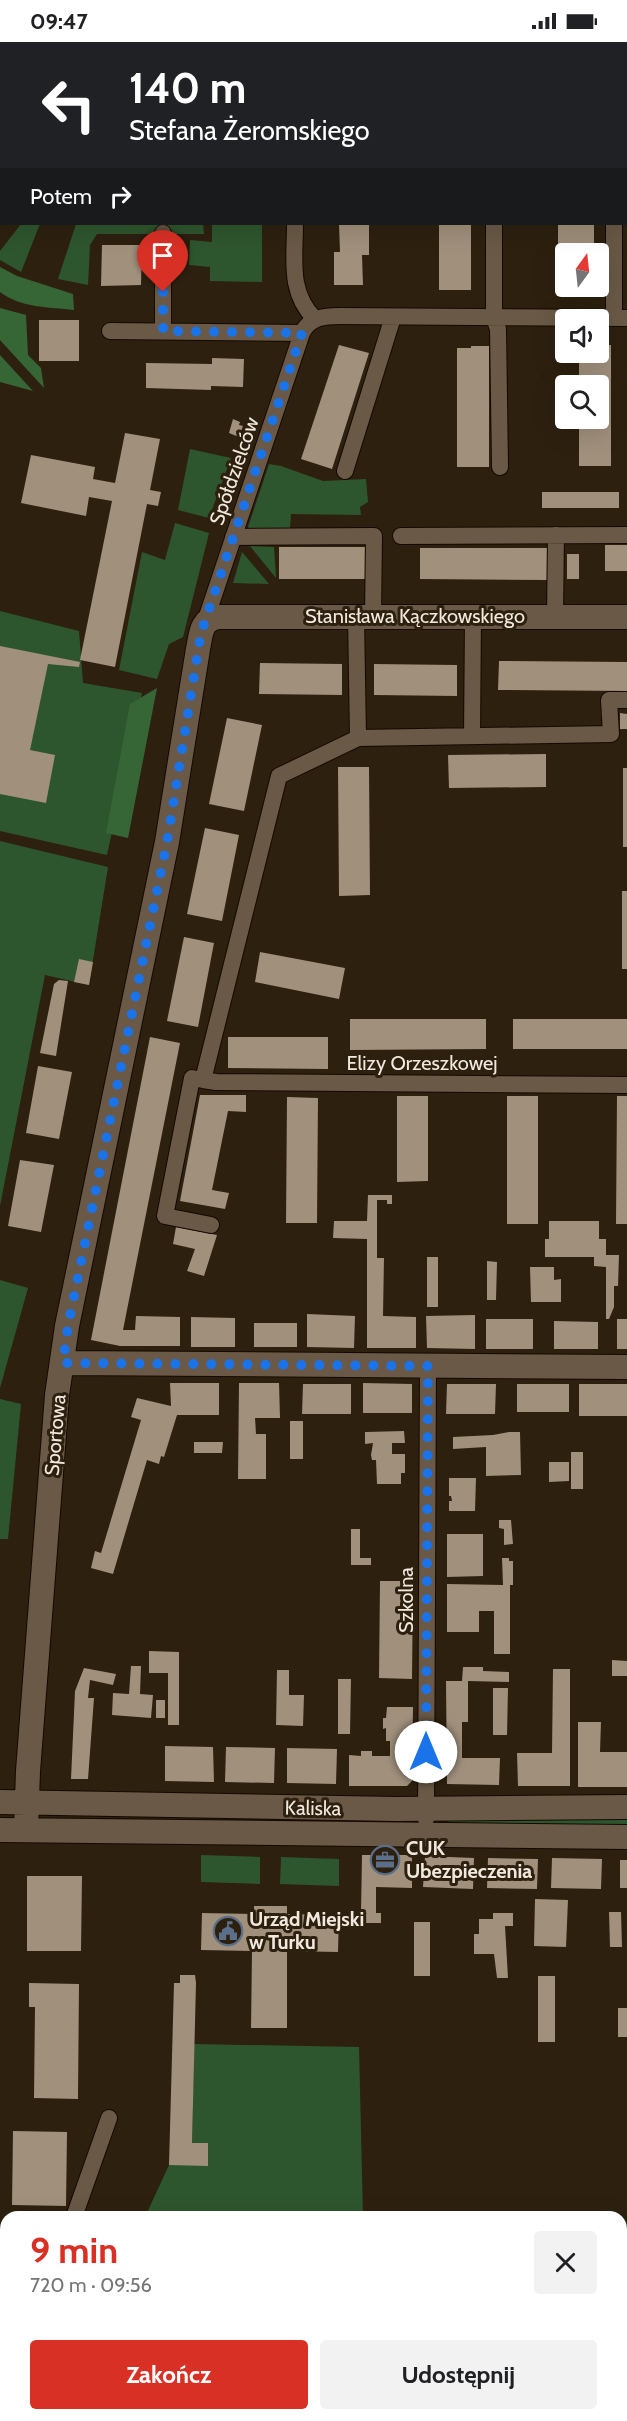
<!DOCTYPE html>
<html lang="pl">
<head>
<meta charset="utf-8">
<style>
	:root { --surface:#fff; --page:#f2f2f2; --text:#202124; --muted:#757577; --accent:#d93025 }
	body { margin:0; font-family:Cabin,sans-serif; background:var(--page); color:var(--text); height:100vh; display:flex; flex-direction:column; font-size:22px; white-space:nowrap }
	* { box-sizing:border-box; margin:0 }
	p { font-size:20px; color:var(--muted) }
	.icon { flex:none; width:33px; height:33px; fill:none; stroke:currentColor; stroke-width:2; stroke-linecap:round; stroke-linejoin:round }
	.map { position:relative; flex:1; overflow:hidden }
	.sheet { position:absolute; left:0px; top:2169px; width:627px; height:210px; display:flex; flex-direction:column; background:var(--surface); border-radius:18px 18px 0 0; box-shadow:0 6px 24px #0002 }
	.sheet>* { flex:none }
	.hud { position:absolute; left:0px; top:0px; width:627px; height:183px; box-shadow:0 6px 24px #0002; background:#202124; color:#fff; overflow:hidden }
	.needle { width:39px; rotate:15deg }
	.fabs { position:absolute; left:555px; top:201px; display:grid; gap:12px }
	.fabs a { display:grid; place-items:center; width:54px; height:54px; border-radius:6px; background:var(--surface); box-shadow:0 6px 24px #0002; font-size:30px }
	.pin { position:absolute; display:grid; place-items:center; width:51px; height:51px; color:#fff; margin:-62px -26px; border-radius:50% 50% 50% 0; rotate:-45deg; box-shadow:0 0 6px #0007 }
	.pin .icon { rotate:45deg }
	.me { position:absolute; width:66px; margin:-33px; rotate:0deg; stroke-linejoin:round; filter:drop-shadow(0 0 4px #0008) }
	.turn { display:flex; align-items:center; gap:21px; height:126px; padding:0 30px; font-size:27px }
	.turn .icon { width:78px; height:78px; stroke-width:2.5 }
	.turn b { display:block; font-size:42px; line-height:51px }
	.then { display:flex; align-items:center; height:57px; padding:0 30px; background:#0003; gap:12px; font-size:22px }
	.round { display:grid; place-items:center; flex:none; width:63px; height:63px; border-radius:6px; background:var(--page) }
	.head { display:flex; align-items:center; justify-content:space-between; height:102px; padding:0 30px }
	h1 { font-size:36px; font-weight:700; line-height:45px; color:var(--accent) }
	.action { display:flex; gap:12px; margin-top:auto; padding:12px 30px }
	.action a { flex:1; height:69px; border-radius:6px; background:var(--accent); color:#fff; font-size:24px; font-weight:700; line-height:69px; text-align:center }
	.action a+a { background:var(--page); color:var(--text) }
	.status { display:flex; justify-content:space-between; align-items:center; height:42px; padding:0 30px; background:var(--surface); direction:ltr }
	.status svg { height:16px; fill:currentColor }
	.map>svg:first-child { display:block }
	.green { fill:#2e562e }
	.forest { fill:#366636 }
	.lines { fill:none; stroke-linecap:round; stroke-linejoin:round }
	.canal { stroke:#006986; stroke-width:20 }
	.building { fill:#a0907c }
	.street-casing { stroke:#150900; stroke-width:18 }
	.secondary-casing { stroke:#150900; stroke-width:26 }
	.street { stroke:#695946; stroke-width:16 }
	.secondary { stroke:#695946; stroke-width:24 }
	.route { stroke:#1a73e8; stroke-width:10; stroke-dasharray:0 18 }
	.labels { text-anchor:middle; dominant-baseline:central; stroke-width:6; stroke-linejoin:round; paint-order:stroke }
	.street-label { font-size:20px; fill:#f2e9de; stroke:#2d200f }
	.poi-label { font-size:20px; font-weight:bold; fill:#f2e9de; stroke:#2d200f; text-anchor:start }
</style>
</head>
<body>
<div class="status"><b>09:47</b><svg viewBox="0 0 49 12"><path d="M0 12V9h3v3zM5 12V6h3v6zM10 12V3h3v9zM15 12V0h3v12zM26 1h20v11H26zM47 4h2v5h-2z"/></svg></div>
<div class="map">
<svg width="627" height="2379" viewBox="0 0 627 2379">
	<rect width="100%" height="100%" fill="#2d200f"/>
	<path class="green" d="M21,182H40L21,230L0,218V209Z
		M76,182H203L204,192H97L90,203L88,243L58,237Z
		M212,182H262V240L210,239V225L189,223L190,198L212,200Z
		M190,407L231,416L209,476L178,468Z
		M269,422L281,424L323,439L366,437L368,460L360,465L361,473L291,472L290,486L253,490L248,485Z
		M175,481L209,491L183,595L169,602L157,637L119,628L142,510L165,518Z
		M250,504L274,505L276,536Z
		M242,510L269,542L233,541Z
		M0,569L79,589L83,641L142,651L107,813L0,789Z
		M0,799L108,825L89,943L45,933L0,1164Z
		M0,1238L28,1246L0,1346Z
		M0,1357L21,1362L8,1497H0Z
		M627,1775V1789L448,1781L449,1776Z
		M201,1813L260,1815V1842L201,1840Z
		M281,1815L339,1817V1844L280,1842Z
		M194,2002L359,2005L363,2175H145L169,2123L208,2101H192Z
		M289,2373H368V2379H299Z"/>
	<path class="forest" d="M0,225L17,234L73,252L74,268C49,265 21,266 0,250Z
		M0,266L26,273L28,313L41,326L44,346L0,298Z
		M0,313L33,349L0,340Z
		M157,646L128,796L106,791L130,662Z"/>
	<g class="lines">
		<path class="canal" d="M0,2295H6
			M250,2373L260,2379"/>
	</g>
	<path class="building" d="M339,182H369V213H362L363,243H334V210H340Z
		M439,182H471V248H439Z
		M558,182H594V212H566V244H594V249H558Z
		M102,203H142L141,243L101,244Z
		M39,278H79V319H39Z
		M339,303L369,311L332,427L301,417Z
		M598,303H611V424H579V376H598V344H579V310H598Z
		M471,304H489V425H457V306H471Z
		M212,316L244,317L243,345L211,344V348L146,346V321L212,322Z
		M233,377L240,380L239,383L243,384L239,395L229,391Z
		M125,391L160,397L150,448L161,450L158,464L147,462L115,625L80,618L112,459L89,455L86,474L21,461L31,413L95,425L93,437L115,441Z
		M542,450H619V466H542Z
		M605,503H627V529H605Z
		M279,505H366V537H279Z
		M420,506H548V538L420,537Z
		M567,512H579V537H567Z
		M0,604L80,620L79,625L48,622L30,708L55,713L46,761L0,752Z
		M499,619L627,620V649L498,648Z
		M260,621L342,622V653L259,652Z
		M374,622L457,623V654L374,653Z
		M620,671L627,672V687H620Z
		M227,676L262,683L244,769L209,762Z
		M546,712V745L449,746L448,713Z
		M338,725H369L370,853L339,854Z
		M623,726H627V805H623Z
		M205,786L239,793L222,879L187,872Z
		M622,849H627V927H622Z
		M184,895L214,901L198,985L167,979Z
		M260,910L345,926L339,957L255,940Z
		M79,917L93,920L89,943L74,940Z
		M59,938L68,939L56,1014L40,1011L54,942Z
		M350,977H486V1007L350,1008Z
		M513,977H627V1007H513Z
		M150,995L180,1001L123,1288H135L136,1274L180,1275V1304H120L91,1298Z
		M228,995H328V1027L228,1026Z
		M38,1024L72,1030L59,1097L26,1091Z
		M200,1053H246V1070L228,1069L212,1148L229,1151L225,1167L180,1159Z
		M397,1054H428V1139L397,1140Z
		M507,1054H538V1182H507Z
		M617,1054H627V1182H616Z
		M287,1055L318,1056L317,1181H286Z
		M20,1118L54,1123L41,1190L8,1184Z
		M368,1153H392V1162H387V1158H377V1216H384L383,1274L416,1275V1306H367V1197L333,1196L334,1179H367Z
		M549,1179H599V1197H606V1213H619L618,1244H614V1265L609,1277H606V1225L594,1224V1215H545V1197H549Z
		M176,1185L217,1193L204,1234L187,1229L195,1207L173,1202Z
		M427,1215H438V1265H427Z
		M487,1219L497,1220L496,1258H487Z
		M530,1225H554V1238L561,1237V1260H531Z
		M307,1272L355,1274L354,1306L307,1305Z
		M475,1273V1307L427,1306L426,1274Z
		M191,1275L235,1276V1305H191Z
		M486,1277H533V1307H486Z
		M617,1277H627V1307H617Z
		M554,1279L598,1280V1307H554Z
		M254,1281H297V1305H254Z
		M170,1341H219V1373H177L164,1415L161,1414L159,1422L147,1418L113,1532L91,1526L95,1509L101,1511L141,1378L131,1375L137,1356L171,1364Z
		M239,1341H279L280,1376H255L256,1392H266V1437H238Z
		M363,1341L412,1342V1371H363Z
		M303,1342H351V1372H302Z
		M447,1342H496L495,1372H446Z
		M517,1342H569V1370H517Z
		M579,1342H627V1374H579Z
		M290,1379H303V1417H290Z
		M404,1389L405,1401H392V1412H405V1431H401V1442H377L376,1418H372L371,1413L373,1401L365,1402V1390Z
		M509,1390H520L521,1433L486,1434V1405L453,1407V1395L493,1393Z
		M194,1400H223L222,1411H194Z
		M571,1410H583V1447H571Z
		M549,1420H569V1439L549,1440Z
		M449,1436H476L475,1469H449V1459H452L451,1454H449Z
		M499,1478H511L513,1502L504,1503V1487L499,1486Z
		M351,1487H360V1516H371V1523H351Z
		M447,1492H483V1534L447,1535Z
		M502,1516H509V1519H513V1543H510V1612H494V1569H479V1590H447V1542L503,1543Z
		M380,1539H413L412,1637L379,1636Z
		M149,1609L179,1610V1683H168V1631H149Z
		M612,1618L627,1619V1634H612Z
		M131,1624H141L140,1652L153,1653L151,1676L112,1673L113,1651L129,1652Z
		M463,1625H483V1629L509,1630V1640L468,1639V1680H462V1716H500L499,1743L447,1742L446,1639H462Z
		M84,1626L116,1632L113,1643L90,1638L88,1656H94L88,1737H71L75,1649Z
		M553,1627H570V1744H518L517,1711H552Z
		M277,1628H289V1653H304L303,1684L276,1683Z
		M338,1637H351L350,1692H338Z
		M493,1646H508L507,1693H493Z
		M156,1658H165V1676H156Z
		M387,1665H413L412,1739L407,1744H349V1713L361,1714V1709H372V1714H390V1699H386V1686L383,1687V1676H386Z
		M578,1680H601L600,1710H627V1745H578Z
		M165,1704L213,1705L214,1740L165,1739Z
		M226,1705L275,1706L274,1741L225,1740Z
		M287,1706L337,1707L336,1742L287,1741Z
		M362,1813H412V1846L376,1845V1871H381V1881H366V1870H361Z
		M425,1814L474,1816L473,1847L423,1845Z
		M488,1816L538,1817L537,1847L487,1846Z
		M552,1816L602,1817L601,1847L551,1846Z
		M620,1818H627V1846H620Z
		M27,1834H82L81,1909H27Z
		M535,1857L568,1858L566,1905L534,1904Z
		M254,1864H287V1872L339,1873L338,1910L287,1909V1986H251L252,1909L201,1908L202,1871L254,1872Z
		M609,1870H621L622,1905H610Z
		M493,1871H513V1884H505L508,1936H497L494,1912H474V1892H479V1877H493Z
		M414,1880H430V1934H414Z
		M180,1933H195L196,1941L192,2101H208V2124L169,2123L174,1941H180Z
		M538,1934H555V2000H538Z
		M29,1941L79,1942L78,2057L34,2056L35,1965H29Z
		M618,1966H627V1995H618Z
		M13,2089L67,2090L66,2164L12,2163Z"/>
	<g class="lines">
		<g class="street-casing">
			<path id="street" d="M626,42H627
				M295,182C295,217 288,250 315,277
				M494,182V276L498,287L500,425
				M614,182V276
				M163,191V289
				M110,289L302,291
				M345,429L393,275
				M401,494L627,493
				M233,495L374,494L373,574
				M356,574L358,696L279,734L203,1038L216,1040L627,1043
				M555,575L556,493
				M205,580L302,291C310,275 324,274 340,274L627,276
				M472,694L473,575
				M358,696L611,692L609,658H627
				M203,1038L192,1036L165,1174L211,1183
				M426,1777L428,1324
				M74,2175L109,2076
				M0,2199H6"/>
		</g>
		<g class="secondary-casing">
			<path id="secondary" d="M129,2L130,0
				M0,159L2,157
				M63,1321L627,1325
				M0,1760L396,1767L627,1765
				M0,1788L627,1795
				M26,1788L28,1729L57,1353L67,1284L167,800L198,607C201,592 201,577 218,575H627"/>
		</g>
		<use href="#street" class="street"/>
		<use href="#secondary" class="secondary"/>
	</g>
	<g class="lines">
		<path class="route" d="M163,250V289L302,291L201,591L167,800L68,1284L63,1321L428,1324L426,1710"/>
	</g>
	<defs>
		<g id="office-ring" transform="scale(1.5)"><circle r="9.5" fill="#2d200f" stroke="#5c6f8a" stroke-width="1.5"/><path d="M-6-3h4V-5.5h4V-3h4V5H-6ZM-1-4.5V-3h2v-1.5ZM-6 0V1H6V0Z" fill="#5c6f8a"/></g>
		<g id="civic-ring" transform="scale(1.5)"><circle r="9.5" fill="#2d200f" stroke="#5c6f8a" stroke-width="1.5"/><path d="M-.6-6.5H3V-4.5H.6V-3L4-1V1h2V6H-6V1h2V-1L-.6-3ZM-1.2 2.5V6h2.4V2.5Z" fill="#5c6f8a"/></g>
	</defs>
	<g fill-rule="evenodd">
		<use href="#office-ring" x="385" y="1818"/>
		<use href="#civic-ring" x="228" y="1889"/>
	</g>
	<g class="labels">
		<g class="street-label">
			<text transform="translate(234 429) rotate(-71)">Spółdzielców</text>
			<text x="415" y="574">Stanisława Kączkowskiego</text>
			<text x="422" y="1021">Elizy Orzeszkowej</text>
			<text transform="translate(55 1393) rotate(-85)">Sportowa</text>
			<text transform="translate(406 1558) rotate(-90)">Szkolna</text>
			<text transform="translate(313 1766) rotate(1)">Kaliska</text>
		</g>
		<g class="poi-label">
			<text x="406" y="1806">CUK<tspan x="406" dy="23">Ubezpieczenia</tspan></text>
			<text x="249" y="1877">Urząd Miejski<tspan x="249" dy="23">w Turku</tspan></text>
		</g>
	</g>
</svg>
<div class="fabs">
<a><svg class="needle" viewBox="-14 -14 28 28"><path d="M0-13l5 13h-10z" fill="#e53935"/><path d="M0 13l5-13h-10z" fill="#757577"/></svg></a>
<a><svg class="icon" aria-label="sound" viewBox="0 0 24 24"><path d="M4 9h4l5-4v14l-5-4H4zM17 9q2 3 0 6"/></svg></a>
<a><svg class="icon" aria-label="search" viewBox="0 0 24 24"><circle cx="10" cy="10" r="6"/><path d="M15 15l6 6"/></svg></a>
</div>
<div class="pin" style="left:163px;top:250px;background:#d93025"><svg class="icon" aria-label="arrive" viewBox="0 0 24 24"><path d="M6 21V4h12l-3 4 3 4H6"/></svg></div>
<svg class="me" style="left:426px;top:1710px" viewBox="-20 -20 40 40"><circle r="19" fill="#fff"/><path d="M0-13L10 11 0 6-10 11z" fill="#1a73e8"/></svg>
<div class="hud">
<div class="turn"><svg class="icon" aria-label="left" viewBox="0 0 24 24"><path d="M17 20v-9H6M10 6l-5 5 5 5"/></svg><div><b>140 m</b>Stefana Żeromskiego</div></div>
<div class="then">Potem<svg class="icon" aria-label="right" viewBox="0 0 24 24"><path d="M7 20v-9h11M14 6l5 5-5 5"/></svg></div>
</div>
<section class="sheet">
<div class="head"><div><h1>9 min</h1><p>720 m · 09:56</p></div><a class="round"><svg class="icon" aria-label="close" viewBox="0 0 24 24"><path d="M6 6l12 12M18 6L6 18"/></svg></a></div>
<div class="action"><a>Zakończ</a><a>Udostępnij</a></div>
</section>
</div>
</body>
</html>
